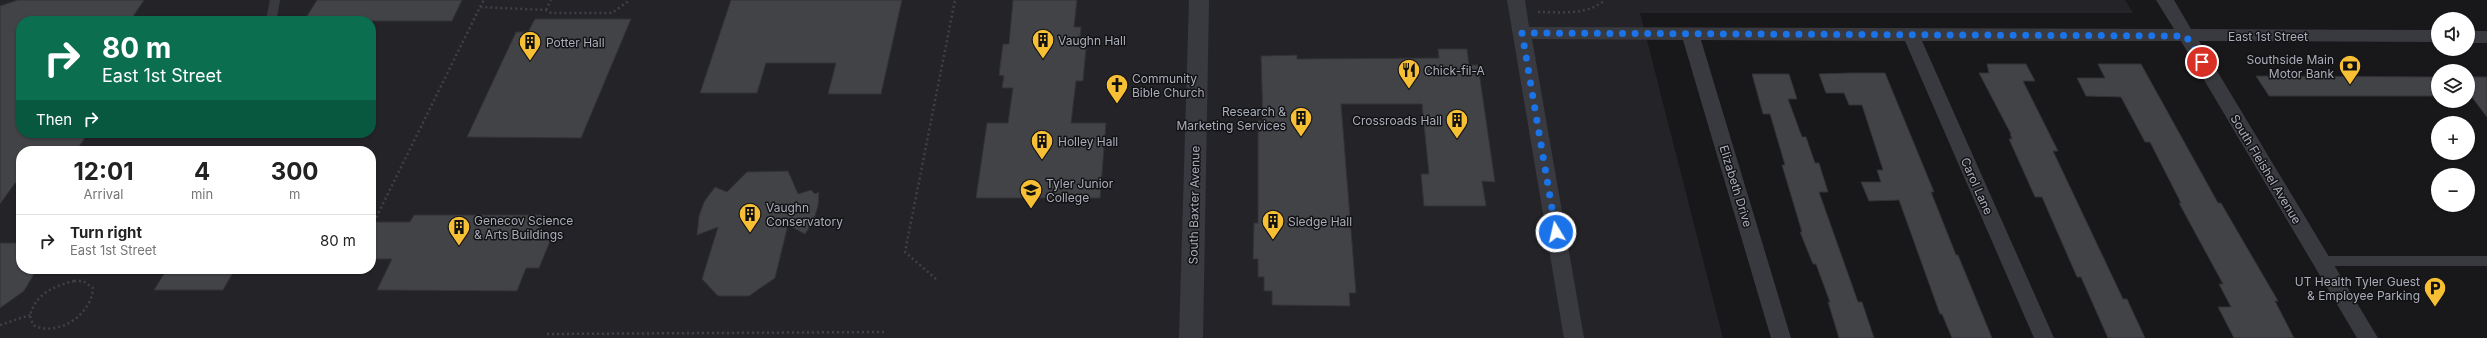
<!DOCTYPE html>
<html lang="en">
<head>
<meta charset="utf-8">
<style>
	:root { --surface:#fff; --page:#f2f2f2; --text:#222; --muted:#767676; --line:#e0e0e0 }
	body { margin:0; font-family:Inter,sans-serif; background:var(--page); color:var(--text); height:100vh; display:flex; flex-direction:column; font-size:15px; white-space:nowrap }
	* { box-sizing:border-box; margin:0 }
	p { font-size:13px; color:var(--muted) }
	.icon { flex:none; width:22px; height:22px; fill:none; stroke:currentColor; stroke-width:2; stroke-linecap:round; stroke-linejoin:round }
	.map { position:relative; flex:1; overflow:hidden }
	.sheet { position:absolute; left:16px; top:146px; width:360px; height:128px; display:flex; flex-direction:column; background:var(--surface); border-radius:16px; box-shadow:0 1px 3px #0004 }
	.sheet>* { flex:none }
	.top-card { position:absolute; left:16px; top:16px; width:360px; height:122px; border-radius:16px; box-shadow:0 1px 3px #0004; background:#0b6e4f; color:#fff; overflow:hidden }
	.fabs { position:absolute; left:2431px; top:12px; display:grid; gap:8px }
	.fabs a { display:grid; place-items:center; width:44px; height:44px; border-radius:50%; background:var(--surface); box-shadow:0 1px 3px #0004; font-size:20px }
	.pin { position:absolute; display:grid; place-items:center; width:34px; height:34px; color:#fff; margin:-17px; border:2px solid #fff; border-radius:50%; box-shadow:0 1px 4px #0007 }
	.me { position:absolute; width:44px; margin:-22px; rotate:351deg; stroke-linejoin:round; filter:drop-shadow(0 0 3px #0008) }
	.turn { display:flex; align-items:center; gap:14px; height:84px; padding:0 20px; font-size:18px }
	.turn .icon { width:52px; height:52px; stroke-width:2.5 }
	.turn b { display:block; font-size:28px; line-height:34px }
	.then { display:flex; align-items:center; height:38px; padding:0 20px; background:#0003; gap:8px; font-size:15px }
	.eta { display:flex; justify-content:space-evenly; align-items:center; height:68px; text-align:center }
	.eta b { font-size:24px; font-weight:700; line-height:28px }
	ul { padding:0; list-style:none }
	li { display:flex; align-items:center; gap:12px; height:52px; padding:0 20px; border-top:1px solid var(--line) }
	li div { flex:1 }
	li b { display:block; font-size:15px }
	li em { font-style:normal }
	.map>svg:first-child { display:block }
	.built { fill:#242428; fill-rule:evenodd }
	.building { fill:#424347; stroke:#323237 }
	.lines { fill:none; stroke-linecap:round; stroke-linejoin:round }
	.path { stroke:#3f4147; stroke-width:2.5; stroke-dasharray:2 3; stroke-linecap:butt }
	.service { stroke:#393a40; stroke-width:10 }
	.minor { fill:#393a40; fill-rule:evenodd }
	.tertiary { fill:#393a40; fill-rule:evenodd }
	.route { stroke:#1a73e8; stroke-width:7; stroke-dasharray:0 12.6 }
	.labels { text-anchor:middle; dominant-baseline:central; stroke-width:3; stroke-linejoin:round; paint-order:stroke }
	.street-label { font-size:12px; fill:#aaaeba; stroke:#131316 }
	.poi-label { font-size:12px; fill:#aaaeba; stroke:#131316; text-anchor:start }
</style>
</head>
<body>
<div class="map">
<svg width="2487" height="338" viewBox="0 0 2487 338">
	<rect width="100%" height="100%" fill="#18181a"/>
	<path class="built" d="M0,0H2125L2133,13H1640L1723,338H0ZM21,21H371V133H21ZM21,151H371V269H21Z"/>
	<path class="building" d="M18,0H144L130,21H21V133H88L76,151H21V183H15L0,204V6Z
		M317,0H462L452,21H304Z
		M731,0H902L881,94H828L836,63H766L757,93H700Z
		M1013,0H1077L1074,27H1081L1080,37H1087L1083,81H1076L1071,123H1106L1100,198H976L987,123H1008L1013,88H1002L1004,76L999,75L1003,44H1009Z
		M535,19H631L581,138L467,137L516,32H528Z
		M1438,49H1467L1469,65H1478L1495,182L1482,181L1486,206H1424L1421,174H1429L1422,104H1341L1356,293H1349L1350,306L1272,305V291H1264V277H1258V259H1253L1254,223H1258V121H1263L1261,56L1297,55V59L1439,58Z
		M1987,64H2026L2035,81H2023L2058,151H2053L2123,299H2127L2145,338H2108L2081,277H2077L2042,197H2035L2009,139H2012L2010,134H2011L1979,73H1989Z
		M2098,64H2141L2218,203H2221L2278,301H2275L2294,338H2234L2218,307H2231L2219,284H2223L2179,203H2181L2150,142H2145L2121,97L2086,96L2077,78H2105Z
		M1849,73H1885L1934,192H1931L1956,255H1958L1992,338H1952L1942,314H1940L1899,200L1869,201L1861,182H1881L1877,170H1883L1862,105H1849L1844,93H1826L1819,74Z
		M1752,74H1789L1797,99H1788L1802,137H1806L1815,163H1819L1828,192H1819L1858,302H1862L1874,338H1839L1828,302H1830L1816,264H1813L1800,232H1802L1782,165H1785L1770,114H1763Z
		M2256,76L2438,77V96H2269Z
		M2468,77H2487V117L2471,96H2468Z
		M788,171L798,194L811,190L815,194L819,192L818,206L813,222L805,234L788,225L775,278L749,296H718L702,279L718,227L697,235L699,216L704,202L715,187L727,192L747,172Z
		M414,215H545L537,234H553L539,268H526L517,291L377,290L392,259H371V222H410Z
		M0,243H21V269H37L24,291L0,308Z
		M167,269H235L223,290H154Z"/>
	<g class="lines">
		<path class="path" d="M480,7L484,0
			M546,10L551,0
			M1538,12C1561,12 1586,16 1605,0
			M374,222L480,7L546,10L551,13H612L630,0
			M936,279L905,252L955,0
			M74,281H83L93,288C92,314 58,338 33,325L30,316C35,294 54,286 74,281Z
			M0,325L30,315
			M547,334L885,332"/>
		<path class="service" d="M271,21L275,0
			M2322,261H2487"/>
		<path class="minor" d="M1507,0H1525L1529,27L2174,29L2156,0H2174L2191,29L2438,30V42L2199,41L2378,338H2357L2181,41H1922L2054,338H2034L1905,41L1701,40L1791,338H1771L1683,40L1532,39L1584,338H1564Z
			M2468,31H2487V43H2468Z"/>
		<path class="tertiary" d="M1189,0H1209L1203,338H1179Z"/>
	</g>
	<g class="lines">
		<path class="route" d="M1556,232L1522,33L2186,36L2202,62"/>
	</g>
	<defs>
		<g id="building-pin" transform="scale(1.15)"><path d="M0 17L-7.5 6A9.5 9.5 0 1 1 7.5 6Z" fill="#f7bf34" stroke="#131316"/><path d="M-4-6H4V6H1V3H-1V6H-4ZM-2.5-4.3h1.7v1.8h-1.7ZM.8-4.3h1.7v1.8H.8ZM-2.5-1h1.7V.8h-1.7ZM.8-1h1.7V.8H.8Z" fill="#111"/></g>
		<g id="bank-pin" transform="scale(1.15)"><path d="M0 17L-7.5 6A9.5 9.5 0 1 1 7.5 6Z" fill="#f7bf34" stroke="#131316"/><path d="M-6-4H6V4H-6ZM0-2.3a2.3 2.3 0 1 0 0 4.6a2.3 2.3 0 1 0 0-4.6Z" fill="#111"/></g>
		<g id="restaurant-pin" transform="scale(1.15)"><path d="M0 17L-7.5 6A9.5 9.5 0 1 1 7.5 6Z" fill="#f7bf34" stroke="#131316"/><path d="M-5-6h1v4h1v-4h1v4h1v-4h1v5L-1.5 .5V6h-2V.5L-5-1ZM5-6V6H3V1.5H1.5Q1.5-4 5-6Z" fill="#111"/></g>
		<g id="church-pin" transform="scale(1.15)"><path d="M0 17L-7.5 6A9.5 9.5 0 1 1 7.5 6Z" fill="#f7bf34" stroke="#131316"/><path d="M-1.2-6h2.4v3.5h3.3v2.4h-3.3V6h-2.4V-.1h-3.3v-2.4h3.3Z" fill="#111"/></g>
		<g id="university-pin" transform="scale(1.15)"><path d="M0 17L-7.5 6A9.5 9.5 0 1 1 7.5 6Z" fill="#f7bf34" stroke="#131316"/><path d="M0-5L7-2L0 1L-7-2ZM-4 1L0 2.5L4 1V4Q0 6-4 4Z" fill="#111"/></g>
		<g id="parking-pin" transform="scale(1.15)"><path d="M0 17L-7.5 6A9.5 9.5 0 1 1 7.5 6Z" fill="#f7bf34" stroke="#131316"/><path d="M-3.5-5.5H1a3.5 3.5 0 0 1 0 7H-1V5.5H-3.5ZM-1-3.4V-.6H.8a1.4 1.4 0 0 0 0-2.8Z" fill="#111"/></g>
	</defs>
	<g fill-rule="evenodd">
		<use href="#building-pin" x="1043" y="40"/>
		<use href="#building-pin" x="530" y="42"/>
		<use href="#bank-pin" x="2350" y="66"/>
		<use href="#restaurant-pin" x="1409" y="70"/>
		<use href="#church-pin" x="1117" y="85"/>
		<use href="#building-pin" x="1301" y="118"/>
		<use href="#building-pin" x="1457" y="120"/>
		<use href="#building-pin" x="1042" y="141"/>
		<use href="#university-pin" x="1031" y="190"/>
		<use href="#building-pin" x="750" y="214"/>
		<use href="#building-pin" x="1273" y="221"/>
		<use href="#building-pin" x="459" y="227"/>
		<use href="#parking-pin" x="2435" y="288"/>
	</g>
	<g class="labels">
		<g class="street-label">
			<text x="2268" y="36">East 1st Street</text>
			<text transform="translate(2266 169) rotate(59)">South Fleishel Avenue</text>
			<text transform="translate(1736 186) rotate(73)">Elizabeth Drive</text>
			<text transform="translate(1977 186) rotate(66)">Carol Lane</text>
			<text transform="translate(1194 205) rotate(-89)">South Baxter Avenue</text>
		</g>
		<g class="poi-label">
			<text x="1058" y="40">Vaughn Hall</text>
			<text x="546" y="42">Potter Hall</text>
			<text x="2334" y="59" text-anchor="end">Southside Main<tspan x="2334" dy="14">Motor Bank</tspan></text>
			<text x="1424" y="70">Chick-fil-A</text>
			<text x="1132" y="78">Community<tspan x="1132" dy="14">Bible Church</tspan></text>
			<text x="1286" y="111" text-anchor="end">Research &amp;<tspan x="1286" dy="14">Marketing Services</tspan></text>
			<text x="1442" y="120" text-anchor="end">Crossroads Hall</text>
			<text x="1058" y="141">Holley Hall</text>
			<text x="1046" y="183">Tyler Junior<tspan x="1046" dy="14">College</tspan></text>
			<text x="766" y="207">Vaughn<tspan x="766" dy="14">Conservatory</tspan></text>
			<text x="474" y="220">Genecov Science<tspan x="474" dy="14">&amp; Arts Buildings</tspan></text>
			<text x="1288" y="221">Sledge Hall</text>
			<text x="2420" y="281" text-anchor="end">UT Health Tyler Guest<tspan x="2420" dy="14">&amp; Employee Parking</tspan></text>
		</g>
	</g>
</svg>
<div class="fabs">
<a><svg class="icon" aria-label="sound" viewBox="0 0 24 24"><path d="M4 9h4l5-4v14l-5-4H4zM17 9q2 3 0 6"/></svg></a>
<a><svg class="icon" aria-label="layers" viewBox="0 0 24 24"><path d="M12 4l9 5-9 5-9-5zM3 14l9 5 9-5"/></svg></a>
<a>+</a>
<a>−</a>
</div>
<div class="pin" style="left:2202px;top:62px;background:#d93025"><svg class="icon" aria-label="arrive" viewBox="0 0 24 24"><path d="M6 21V4h12l-3 4 3 4H6"/></svg></div>
<svg class="me" style="left:1556px;top:232px" viewBox="-20 -20 40 40"><circle r="17" fill="#1a73e8" stroke="#fff" stroke-width="3"/><path d="M0-11L8 9 0 5-8 9z" fill="#fff"/></svg>
<div class="top-card">
<div class="turn"><svg class="icon" aria-label="right" viewBox="0 0 24 24"><path d="M7 20v-9h11M14 6l5 5-5 5"/></svg><div><b>80 m</b>East 1st Street</div></div>
<div class="then">Then<svg class="icon" aria-label="right" viewBox="0 0 24 24"><path d="M7 20v-9h11M14 6l5 5-5 5"/></svg></div>
</div>
<section class="sheet">
<div class="eta">
<div><b>12:01</b><p>Arrival</p></div>
<div><b>4</b><p>min</p></div>
<div><b>300</b><p>m</p></div>
</div>
<ul>
<li><svg class="icon" aria-label="right" viewBox="0 0 24 24"><path d="M7 20v-9h11M14 6l5 5-5 5"/></svg><div><b>Turn right</b><p>East 1st Street</p></div><em>80 m</em></li>
</ul>
</section>
</div>
</body>
</html>
